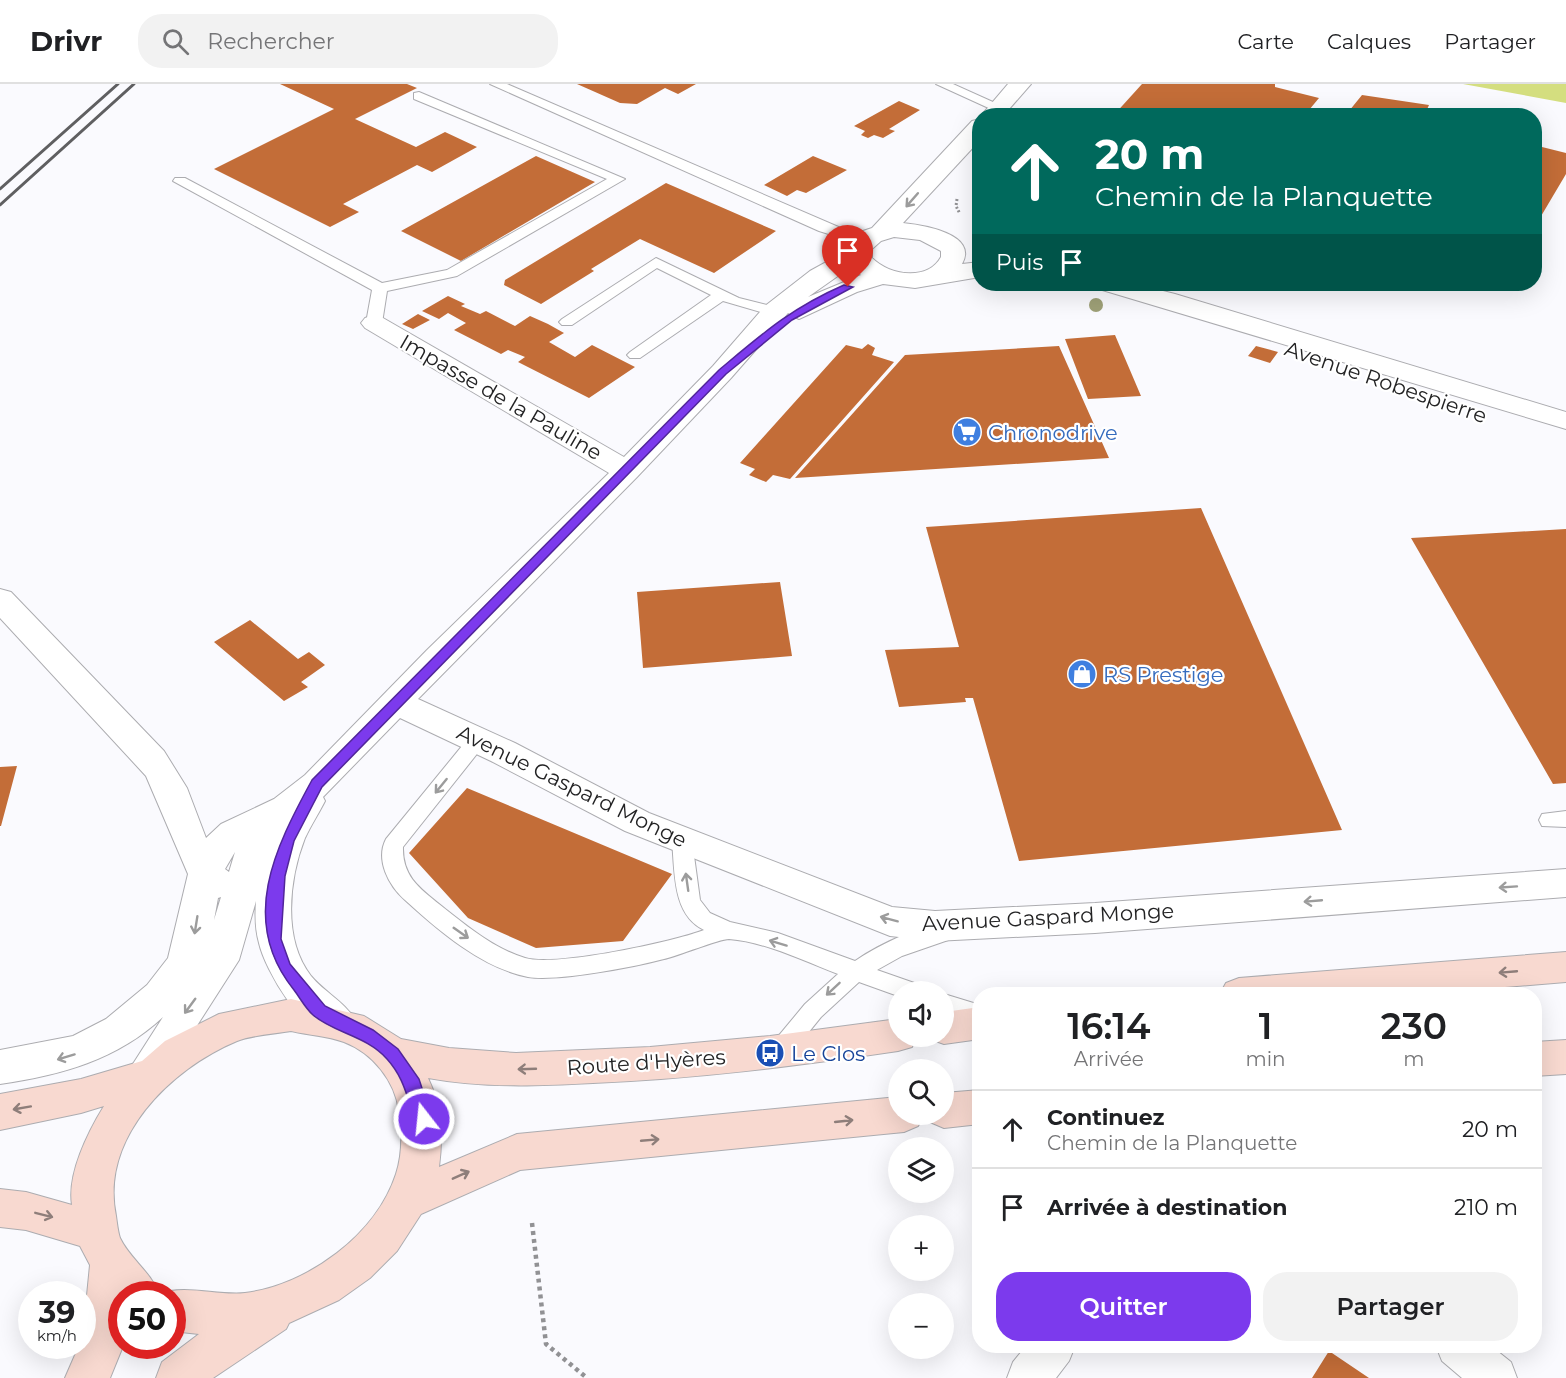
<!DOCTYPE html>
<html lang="fr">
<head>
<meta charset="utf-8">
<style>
	:root { --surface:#fff; --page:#f2f2f2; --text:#202124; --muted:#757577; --line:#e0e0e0; --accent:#7c3aed }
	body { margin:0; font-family:Montserrat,sans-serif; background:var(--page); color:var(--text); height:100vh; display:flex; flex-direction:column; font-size:22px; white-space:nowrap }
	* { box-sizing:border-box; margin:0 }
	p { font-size:20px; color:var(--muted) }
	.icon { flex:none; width:33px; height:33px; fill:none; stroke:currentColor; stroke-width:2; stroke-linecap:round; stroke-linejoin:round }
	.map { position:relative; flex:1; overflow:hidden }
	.side { position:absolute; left:972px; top:903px; width:570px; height:366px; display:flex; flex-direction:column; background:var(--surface); border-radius:24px; box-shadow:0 6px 24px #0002 }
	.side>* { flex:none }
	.guide { position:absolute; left:972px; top:24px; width:570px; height:183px; border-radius:24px; box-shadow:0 6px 24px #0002; background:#00695c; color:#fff; overflow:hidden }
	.fabs { position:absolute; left:888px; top:897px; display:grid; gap:12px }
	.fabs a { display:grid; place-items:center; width:66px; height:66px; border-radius:50%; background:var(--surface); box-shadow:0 6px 24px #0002; font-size:30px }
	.speed { position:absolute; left:18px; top:1197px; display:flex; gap:12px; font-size:30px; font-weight:700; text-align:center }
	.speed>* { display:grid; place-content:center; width:78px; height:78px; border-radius:50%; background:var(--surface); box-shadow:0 6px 24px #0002; line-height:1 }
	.speed small { font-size:15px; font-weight:400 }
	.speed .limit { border:9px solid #d22; background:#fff; color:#111 }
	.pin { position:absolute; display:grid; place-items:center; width:51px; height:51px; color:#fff; margin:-62px -26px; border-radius:50% 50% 50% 0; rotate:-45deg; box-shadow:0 0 6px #0007 }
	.pin .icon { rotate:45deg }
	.me { position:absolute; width:66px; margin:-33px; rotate:344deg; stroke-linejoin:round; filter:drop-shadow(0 0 4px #0008) }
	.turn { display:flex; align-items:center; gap:21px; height:126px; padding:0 24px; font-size:27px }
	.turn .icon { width:78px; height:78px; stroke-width:2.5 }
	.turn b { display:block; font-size:42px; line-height:51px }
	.then { display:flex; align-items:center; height:57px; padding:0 24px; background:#0003; gap:12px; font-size:22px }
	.eta { display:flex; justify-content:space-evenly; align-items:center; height:102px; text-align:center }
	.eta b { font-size:36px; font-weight:600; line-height:42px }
	.cta { display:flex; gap:12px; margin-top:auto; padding:12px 24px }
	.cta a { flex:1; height:69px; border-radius:24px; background:var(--accent); color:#fff; font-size:24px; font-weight:600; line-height:69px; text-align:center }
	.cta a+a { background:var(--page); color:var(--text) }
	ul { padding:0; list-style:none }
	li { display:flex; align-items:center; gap:18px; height:78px; padding:0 24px; border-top:2px solid var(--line) }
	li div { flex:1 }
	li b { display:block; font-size:22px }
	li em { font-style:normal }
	header { display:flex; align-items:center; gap:36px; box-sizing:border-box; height:84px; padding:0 30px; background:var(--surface); border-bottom:2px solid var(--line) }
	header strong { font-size:28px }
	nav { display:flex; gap:33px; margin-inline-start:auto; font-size:21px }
	.search { width:420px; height:54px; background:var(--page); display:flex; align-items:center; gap:15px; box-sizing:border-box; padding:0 21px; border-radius:24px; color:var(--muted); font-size:22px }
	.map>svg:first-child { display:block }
	.green { fill:#d4de7f }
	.building { fill:#c36d38 }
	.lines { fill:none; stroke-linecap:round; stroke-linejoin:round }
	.service-casing { stroke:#acacb0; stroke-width:2 }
	.minor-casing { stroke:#acacb0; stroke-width:2 }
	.secondary-casing { stroke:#acacb0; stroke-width:2 }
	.path-far1 { stroke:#919194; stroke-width:3; stroke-dasharray:2 2; stroke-linecap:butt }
	.path { stroke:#919194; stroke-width:4.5; stroke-dasharray:4 4; stroke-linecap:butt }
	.service { fill:#fff; fill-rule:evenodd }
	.minor { fill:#fff; fill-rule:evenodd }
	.secondary { fill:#f8d9d0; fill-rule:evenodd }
	.rail { stroke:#5f5f61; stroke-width:3 }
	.tree { fill:#9ea077 }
	.oneway { stroke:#9c9c9c }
	.oneway2 { stroke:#8e7e7a }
	.route { fill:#7c3aed; stroke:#51269a; stroke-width:1.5 }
	.labels { text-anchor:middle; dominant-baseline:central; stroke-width:4.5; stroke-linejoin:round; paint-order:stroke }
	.street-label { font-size:21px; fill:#232324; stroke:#fff }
	.shop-label { font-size:21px; fill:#366cbe; stroke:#fff; text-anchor:start }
	.transit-label { font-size:21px; fill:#164399; stroke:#fff; text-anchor:start }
</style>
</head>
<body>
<header>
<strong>Drivr</strong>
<div class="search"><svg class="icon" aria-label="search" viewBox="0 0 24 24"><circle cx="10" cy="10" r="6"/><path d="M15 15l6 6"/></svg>Rechercher</div>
<nav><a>Carte</a><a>Calques</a><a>Partager</a></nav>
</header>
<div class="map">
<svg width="1566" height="1294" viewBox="0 0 1566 1294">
	<rect width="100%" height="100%" fill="#fafafe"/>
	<path class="green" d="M1463,0H1566V19Z"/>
	<path class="building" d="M280,0H407L417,4L355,35L416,63L445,48L477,63L432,88L417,81L343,120L359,128L330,143L214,85L334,25Z
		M577,0H696L678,10L665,4L637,20L620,19Z
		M1142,0H1275V3L1319,14L1304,32H1113Z
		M1362,11L1429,21L1424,32H1345Z
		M899,17L920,26L889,45L895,47L883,54L874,51L868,54L861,51L865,47L854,42Z
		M1534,61L1566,69V90L1534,144Z
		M536,72L595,98L461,177L401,147Z
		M813,72L847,86L806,109L797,106L787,112L764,101Z
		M666,99L776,147L714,189L640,155L591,185L594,187L541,220L504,201L505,196Z
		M448,212L465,220L461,222L480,230L486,227L515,242L530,232L548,240L564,249L549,258L575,273L592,261L635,283L589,314L518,278L525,273L508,266L501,270L454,246L466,239L448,229L439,235L422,227Z
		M418,230L430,236L413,245L402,240Z
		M1115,251L1141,312L1088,315L1065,255Z
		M868,260L875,264L872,271L894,278L790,395L773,391L766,398L749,391L755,385L740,379L846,261L862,265Z
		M1059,262L1109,374L795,394L905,271Z
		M1256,262L1278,268L1270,279L1248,272Z
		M1201,424L1342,746L1019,777L973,614H965L966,618L899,623L885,566L959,563L926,443Z
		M1566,445V699L1553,700L1411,454Z
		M780,498L792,572L643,584L637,508Z
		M250,536L298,575L309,568L325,581L301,598L308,603L284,617L214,558Z
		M17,682L1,742H0V683Z
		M467,704L672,790L623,857L536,864L468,834L409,769Z
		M1329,1267L1369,1294H1312Z"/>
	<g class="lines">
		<g class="service-casing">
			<path id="service" d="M490,0H507L871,157L864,161L819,147Z
				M936,0H953L1004,23L998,27L993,26Z
				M419,8L625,95L457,192L387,207L382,239L374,244L366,239L372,206L173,97L175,94H185L382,199L447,186L607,95L414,15V9Z
				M656,174L739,214L779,224L782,227L774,232L723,217L640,274H630L627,271L630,268L711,211L657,184L572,241H562L559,238L562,235Z
				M478,649L485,651L488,656L403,763C402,794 422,806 444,824C468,843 495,865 525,874C555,883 673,858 704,846C672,831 675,787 672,757L675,751L682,749L689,751L692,757L700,816L710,829L730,838L778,849L855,877C875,863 930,834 954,842L957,848L954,854L902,872L877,886L920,901L923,908H898V912L859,898L821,933L787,975L779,978L771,975L768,968L771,961L805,920L838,890C804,877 766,858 729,855C719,855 678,872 664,875C634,883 556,898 528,893C482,884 439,847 405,816C389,802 375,776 386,755L471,651Z
				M1566,727V743L1542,742L1539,736L1542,730Z
				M944,910L980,921V940L944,928Z"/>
		</g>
		<g class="minor-casing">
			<path id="minor" d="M1008,0H1031L1003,32L980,33Z
				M980,35V56L903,139C923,141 979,150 962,180L980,178V193L915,204L883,200L857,208L799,235L788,229L731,294L637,393L418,615L515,659L649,729L892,823L935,827L1095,819L1566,785V813L1095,849L935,857L890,852L625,747L491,677L400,634L323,713L325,717C319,729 311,741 305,754C289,795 282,855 311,892C325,909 347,919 356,938L350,949C347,951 341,954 337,954C305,955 265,886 259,859C255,845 255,831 256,817L239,876L198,940L186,967L164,995L150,1000L136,995L131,983L163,933C117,976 61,991 0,1000V966L73,952L106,935L147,901L168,874L188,790L146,692L0,534V505L11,508L164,667L187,704L206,754L221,740L274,715L305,691L427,566L609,389L365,244L361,239L365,234L374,231L383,234L624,373L713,282L765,222L810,187L848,166L851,158L863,147L872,144L972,37ZM894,153L920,156L941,167V173C928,197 890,192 872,174V165L881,157ZM852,182L861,191L808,213ZM235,768L229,788L225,785ZM221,813L214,836L218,814Z
				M1095,200H1135L1175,210L1566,328V345L1099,205Z
				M1026,1262H1075L1069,1277L1056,1294H1007L1013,1278Z
				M1436,1262H1491L1511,1278L1517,1294H1462L1442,1277Z"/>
		</g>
		<g class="secondary-casing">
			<path id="secondary" d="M1566,868V898L1421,910H1220L1226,899L1239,894Z
				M291,915L364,932L401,955L449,964L516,969L650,963L770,952L898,935V952H916L912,963L898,967C796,982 695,995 593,999C538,1002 483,1004 428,994C442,1023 443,1052 439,1083L517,1050L898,1013V1030H924L918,1042L904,1048L520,1086L421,1130L397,1167L370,1194L339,1216L289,1239L286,1245L213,1294H156L162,1278L199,1250L172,1247V1210H122L123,1262L110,1294H65L79,1262H82L90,1181L80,1162L26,1146L0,1143V1105L26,1108L72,1121C67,1090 88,1048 104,1022L81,1029L0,1046V1010L81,995L142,977L165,957L219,930ZM291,947C308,951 328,952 344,958C373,969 395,997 399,1027C402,1047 403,1069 396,1090C376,1151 308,1201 245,1209C217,1212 185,1200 159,1210C151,1188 130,1175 120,1154C118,1148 117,1139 116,1132C100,1054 170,985 237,957C252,951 274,950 291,947Z
				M980,923V955L944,960L930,955L929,952H944V928Z
				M1566,956V990L1534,992V958Z
				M980,1006V1040L944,1044L930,1038L926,1030H944V1009Z"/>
		</g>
		<path class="path-far1" d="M957,115L956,122L960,130"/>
		<path class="path" d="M532,1139L546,1260L587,1294"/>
		<use href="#service" class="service"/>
		<use href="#minor" class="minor"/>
		<use href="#secondary" class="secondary"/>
		<path class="rail" d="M0,105L118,0
			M0,121L134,0"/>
	</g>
	<circle class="tree" cx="1096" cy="221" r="7"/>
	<defs><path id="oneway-shaft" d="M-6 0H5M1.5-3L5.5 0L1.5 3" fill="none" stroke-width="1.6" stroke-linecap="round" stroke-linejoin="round" transform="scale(1.5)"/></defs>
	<g class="oneway">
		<use href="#oneway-shaft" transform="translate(912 116) rotate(131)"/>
		<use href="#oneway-shaft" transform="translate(441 702) rotate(129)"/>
		<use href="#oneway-shaft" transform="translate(687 798) rotate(-98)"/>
		<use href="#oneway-shaft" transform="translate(1508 803) rotate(176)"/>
		<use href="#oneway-shaft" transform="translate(1313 817) rotate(175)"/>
		<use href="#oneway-shaft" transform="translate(889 835) rotate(-165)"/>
		<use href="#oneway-shaft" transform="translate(196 841) rotate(99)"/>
		<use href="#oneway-shaft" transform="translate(461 849) rotate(35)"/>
		<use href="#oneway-shaft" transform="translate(778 859) rotate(-163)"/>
		<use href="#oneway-shaft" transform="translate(833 905) rotate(137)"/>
		<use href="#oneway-shaft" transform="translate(190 922) rotate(126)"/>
		<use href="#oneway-shaft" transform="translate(66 973) rotate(163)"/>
	</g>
	<g class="oneway2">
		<use href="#oneway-shaft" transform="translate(1508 888) rotate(175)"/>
		<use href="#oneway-shaft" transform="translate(527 985) rotate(178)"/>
		<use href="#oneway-shaft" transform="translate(22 1024) rotate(170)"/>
		<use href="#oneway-shaft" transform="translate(844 1037) rotate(-6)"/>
		<use href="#oneway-shaft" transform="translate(650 1056) rotate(-5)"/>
		<use href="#oneway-shaft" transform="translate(461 1091) rotate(-24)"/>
		<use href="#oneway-shaft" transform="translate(44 1131) rotate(14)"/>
	</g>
	<path class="route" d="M844,201L853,203L792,236L726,290L322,703L294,757L285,792L281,855L290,880L325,922L373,946L398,965L419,995L432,1035L429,1041L424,1043L418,1041C407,1017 406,996 387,975C367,952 334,949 313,931C306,925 300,914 294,906C238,837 275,764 312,696L719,286C762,250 791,224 844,201Z"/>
	<defs>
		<g id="supermarket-disc" transform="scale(1.5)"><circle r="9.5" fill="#3f7fe0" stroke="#fff"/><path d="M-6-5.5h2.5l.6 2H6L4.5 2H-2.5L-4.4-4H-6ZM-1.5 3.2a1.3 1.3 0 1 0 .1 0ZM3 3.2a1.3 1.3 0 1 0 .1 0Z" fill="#fff"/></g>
		<g id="shop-disc" transform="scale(1.5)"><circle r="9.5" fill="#3f7fe0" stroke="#fff"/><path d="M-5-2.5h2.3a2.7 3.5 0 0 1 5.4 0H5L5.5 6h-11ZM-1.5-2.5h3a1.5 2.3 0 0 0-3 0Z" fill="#fff"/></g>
		<g id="bus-disc" transform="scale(1.5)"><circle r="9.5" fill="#1a4fb4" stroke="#fff"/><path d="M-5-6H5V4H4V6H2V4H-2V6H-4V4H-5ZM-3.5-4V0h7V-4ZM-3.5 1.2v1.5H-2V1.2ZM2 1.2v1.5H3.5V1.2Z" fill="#fff"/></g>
	</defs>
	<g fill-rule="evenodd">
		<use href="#supermarket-disc" x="967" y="348"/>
		<use href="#shop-disc" x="1082" y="590"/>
		<use href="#bus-disc" x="770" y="969"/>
	</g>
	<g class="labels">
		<g class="street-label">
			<text transform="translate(1386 298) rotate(19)">Avenue Robespierre</text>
			<text transform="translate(501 313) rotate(30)">Impasse de la Pauline</text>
			<text transform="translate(572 702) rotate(26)">Avenue Gaspard Monge</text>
			<text transform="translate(1048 833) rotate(-3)">Avenue Gaspard Monge</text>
			<text transform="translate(646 978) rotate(-4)">Route d'Hyères</text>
		</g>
		<g class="shop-label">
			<text x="988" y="348">Chronodrive</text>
			<text x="1103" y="590">RS Prestige</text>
		</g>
		<g class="transit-label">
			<text x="791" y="969">Le Clos</text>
		</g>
	</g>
</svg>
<div class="fabs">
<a><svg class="icon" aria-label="sound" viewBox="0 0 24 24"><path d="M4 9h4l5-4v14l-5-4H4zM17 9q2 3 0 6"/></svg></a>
<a><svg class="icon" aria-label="search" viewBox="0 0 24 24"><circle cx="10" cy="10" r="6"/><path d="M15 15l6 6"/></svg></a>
<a><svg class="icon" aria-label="layers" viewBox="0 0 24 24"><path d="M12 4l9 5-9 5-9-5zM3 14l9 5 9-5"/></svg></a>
<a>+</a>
<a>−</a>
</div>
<div class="speed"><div>39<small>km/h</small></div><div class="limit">50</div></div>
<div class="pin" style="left:848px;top:203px;background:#d93025"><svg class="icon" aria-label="arrive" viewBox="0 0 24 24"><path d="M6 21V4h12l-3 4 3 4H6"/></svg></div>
<svg class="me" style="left:424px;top:1035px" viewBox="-20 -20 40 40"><circle r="17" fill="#7c3aed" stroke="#fff" stroke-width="3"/><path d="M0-11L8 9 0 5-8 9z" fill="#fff"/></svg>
<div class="guide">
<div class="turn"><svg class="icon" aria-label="ahead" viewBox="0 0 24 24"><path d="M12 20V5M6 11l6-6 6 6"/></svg><div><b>20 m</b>Chemin de la Planquette</div></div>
<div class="then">Puis<svg class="icon" aria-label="arrive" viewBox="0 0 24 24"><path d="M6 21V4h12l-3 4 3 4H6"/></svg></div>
</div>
<section class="side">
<div class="eta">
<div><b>16:14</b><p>Arrivée</p></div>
<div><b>1</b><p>min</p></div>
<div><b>230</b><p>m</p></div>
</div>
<ul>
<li><svg class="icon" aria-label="ahead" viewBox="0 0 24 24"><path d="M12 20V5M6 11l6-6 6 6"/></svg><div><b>Continuez</b><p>Chemin de la Planquette</p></div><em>20 m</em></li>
<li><svg class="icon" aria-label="arrive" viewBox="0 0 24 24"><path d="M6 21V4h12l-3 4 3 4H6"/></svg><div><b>Arrivée à destination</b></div><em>210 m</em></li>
</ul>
<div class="cta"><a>Quitter</a><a>Partager</a></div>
</section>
</div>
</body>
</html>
